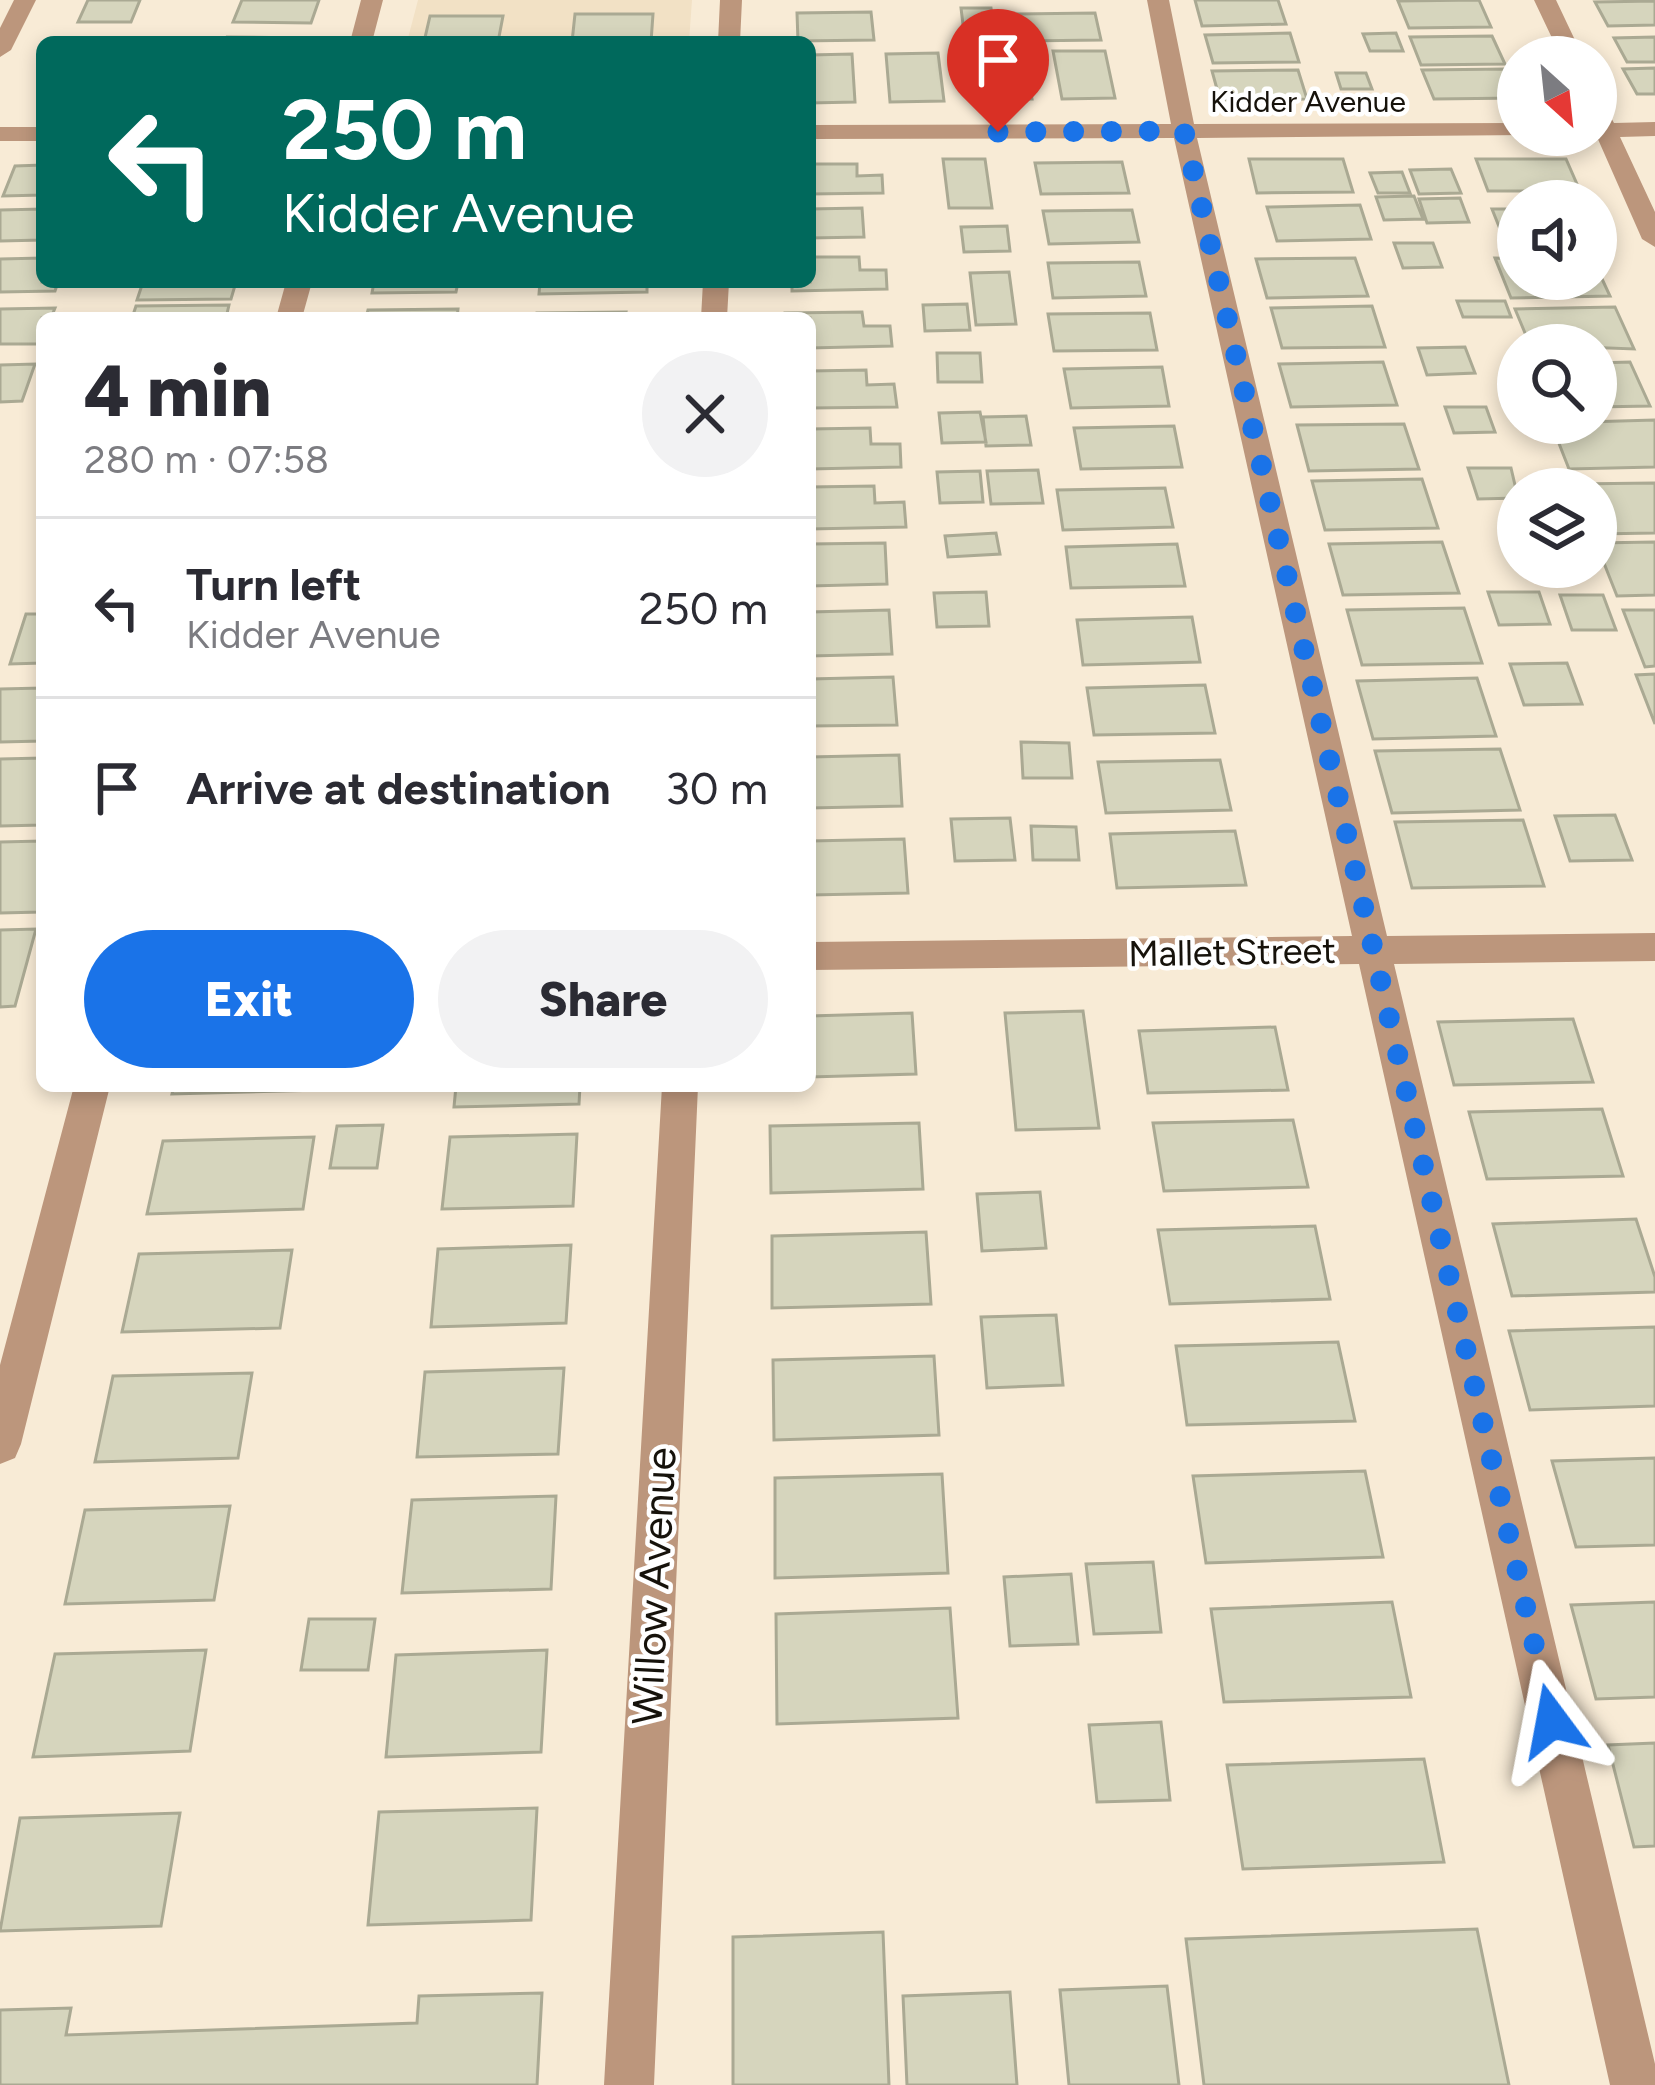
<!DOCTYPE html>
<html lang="en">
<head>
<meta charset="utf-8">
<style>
	:root { --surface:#fff; --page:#f2f2f3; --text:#2b2b33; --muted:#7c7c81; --line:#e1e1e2; --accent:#1a73e8 }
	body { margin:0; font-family:Figtree,sans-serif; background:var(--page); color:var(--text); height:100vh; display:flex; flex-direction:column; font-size:45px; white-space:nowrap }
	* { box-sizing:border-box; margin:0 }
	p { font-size:39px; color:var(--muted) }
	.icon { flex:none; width:66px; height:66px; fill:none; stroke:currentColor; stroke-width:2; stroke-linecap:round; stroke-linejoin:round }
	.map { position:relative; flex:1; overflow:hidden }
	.sheet { position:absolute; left:36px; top:312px; width:780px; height:780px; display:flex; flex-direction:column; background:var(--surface); border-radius:18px; box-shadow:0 6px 18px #0003 }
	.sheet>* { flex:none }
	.hud { position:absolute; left:36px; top:36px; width:780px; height:252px; border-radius:18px; box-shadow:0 6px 18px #0003; background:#00695c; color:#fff; overflow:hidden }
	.needle { width:78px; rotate:153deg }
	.buttons { position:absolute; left:1497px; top:36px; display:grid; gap:24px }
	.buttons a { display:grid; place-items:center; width:120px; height:120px; border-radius:50%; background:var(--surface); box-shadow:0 6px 18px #0003; font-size:60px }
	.pin { position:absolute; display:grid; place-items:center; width:102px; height:102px; color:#fff; margin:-123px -51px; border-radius:50% 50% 50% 0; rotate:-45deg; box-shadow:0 0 12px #0007 }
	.pin .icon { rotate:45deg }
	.me { position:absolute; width:132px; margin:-66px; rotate:347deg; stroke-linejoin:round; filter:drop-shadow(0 0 9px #0008) }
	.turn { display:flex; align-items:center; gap:42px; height:252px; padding:0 48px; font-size:54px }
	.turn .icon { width:156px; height:156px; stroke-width:2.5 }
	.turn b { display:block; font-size:84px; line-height:102px }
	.round { display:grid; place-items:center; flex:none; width:126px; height:126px; border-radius:63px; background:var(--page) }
	.summary { display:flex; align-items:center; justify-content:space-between; height:204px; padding:0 48px }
	h1 { font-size:72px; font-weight:800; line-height:90px }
	.primary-button { display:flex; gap:24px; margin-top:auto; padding:24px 48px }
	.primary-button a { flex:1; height:138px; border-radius:72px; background:var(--accent); color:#fff; font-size:48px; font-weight:800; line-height:138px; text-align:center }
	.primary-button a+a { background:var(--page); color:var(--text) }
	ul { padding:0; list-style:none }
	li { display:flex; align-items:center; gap:36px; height:180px; padding:0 48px; border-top:3px solid var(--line) }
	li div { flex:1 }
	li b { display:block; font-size:45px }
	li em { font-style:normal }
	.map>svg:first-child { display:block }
	.built { fill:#f2e1c5 }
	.building { fill:#d6d5bd; stroke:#aaa993; stroke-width:3 }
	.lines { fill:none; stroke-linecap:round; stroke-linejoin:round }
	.minor { fill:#bc967c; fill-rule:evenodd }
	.route { stroke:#1a73e8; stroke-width:21; stroke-dasharray:0 37.8 }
	.labels { text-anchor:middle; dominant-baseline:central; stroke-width:9; stroke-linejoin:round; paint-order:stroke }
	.far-street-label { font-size:30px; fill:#16120b; stroke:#fff }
	.street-label { font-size:36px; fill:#16120b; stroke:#fff }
	.near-street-label { font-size:42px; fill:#16120b; stroke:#fff }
</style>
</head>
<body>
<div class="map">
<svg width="1655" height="2085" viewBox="0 0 1655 2085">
	<rect width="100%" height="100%" fill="#f8ebd6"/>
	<path class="built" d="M418,0H692L689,42H407Z"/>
	<path class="building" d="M88,0H140L131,22H78Z
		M242,0H319L311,23L233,22Z
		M1195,0H1278L1286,24L1202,26Z
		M1479,0L1491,27L1409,28L1398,1Z
		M1655,1V25L1608,26L1595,2Z
		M961,8H991L994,32L964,33Z
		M871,12L874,40L798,41L797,13Z
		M1095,13L1101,40L1022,41L1017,14Z
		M575,14H653L651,42H572Z
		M430,16H503L498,42H424Z
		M1290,33L1299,62L1213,63L1205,35Z
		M1396,33L1403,51H1370L1363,34Z
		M1492,36L1505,64L1421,65L1410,37Z
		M227,37L306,38L304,42H225Z
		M1655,37V62H1627L1614,38Z
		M1053,51H1105L1115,98L1062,99Z
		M972,52H1024L1032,99L978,100Z
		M938,53L944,101L890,102L886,54Z
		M852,54L855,102L810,103V55Z
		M1655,68V94H1637L1623,69Z
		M1507,69L1518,98L1434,99L1422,70Z
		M1298,70L1307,99L1220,100L1212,71Z
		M1336,73H1366L1372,89H1341Z
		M943,159H985L992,208H949Z
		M1249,159H1343L1353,192L1257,193Z
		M1476,159H1566L1580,191H1488Z
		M1122,162L1129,193L1041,194L1035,163Z
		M810,164H857V176L882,175L883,193L810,194Z
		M42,165V195L3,196L15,166Z
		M1451,169L1461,193L1419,194L1410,170Z
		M1402,172L1410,193H1378L1370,173Z
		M1414,196L1423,219L1384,220L1376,197Z
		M1460,198L1469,222L1427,223L1419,199Z
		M1360,205L1371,239L1277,241L1267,207Z
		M862,208L864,237L810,238V209Z
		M42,209V240L0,241V210Z
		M1492,209H1518V244H1506Z
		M1132,210L1139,242L1049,244L1043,211Z
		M1007,226L1010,251L964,252L961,227Z
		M1394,243H1433L1442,267L1403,268Z
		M810,257H859L860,270H886L887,289L792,291V282H810Z
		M42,258V282H58L55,291L0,292V259Z
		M1355,258L1368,296L1267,298L1256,259Z
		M1495,258L1518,259V279H1596V266L1610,296L1511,298Z
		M1139,262L1146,296L1053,298L1048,263Z
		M1009,272L1016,324L976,325L970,273Z
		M143,282H236L231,299L137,300Z
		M374,282H458L456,292L372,293Z
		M540,282H647V292L539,294Z
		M1457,301H1505L1511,317H1463Z
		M967,304L970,330L925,331L923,305Z
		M229,305L226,318H132L136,306Z
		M1372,306L1385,347L1282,348L1271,308Z
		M1615,307L1634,349L1530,345L1515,309Z
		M55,308L51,318H42V344H0V309Z
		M458,309L457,318H366L368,310Z
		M626,312L625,318H537V313Z
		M862,312L864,326H890L892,346L810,348V318H785V313Z
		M1150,313L1157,350L1054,351L1048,314Z
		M1465,347L1475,373L1427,375L1418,348Z
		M937,353H980L982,382H938Z
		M1383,362L1397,405L1291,407L1279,364Z
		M1630,362L1650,406L1596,407V363Z
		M35,364L22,401L0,402V365Z
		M1162,367L1169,406L1071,408L1064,369Z
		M866,370L867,385L894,384L897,407L810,408V371Z
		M1445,407H1486L1495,432L1454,433Z
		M980,412L986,442L942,443L939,413Z
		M1026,416L1031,445L986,446L983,417Z
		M1655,420V467L1569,469L1551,423Z
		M1404,424L1419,469L1309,471L1297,425Z
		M1174,426L1182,467L1081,469L1074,428Z
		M870,428L871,444H900L901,467L810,469V429Z
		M1468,468H1511L1518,498L1478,499Z
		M1038,470L1043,503L991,504L987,471Z
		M980,471L983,502L940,503L937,472Z
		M1422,479L1438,528L1325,530L1312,481Z
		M1655,483V533L1596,534V489H1575L1573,484Z
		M874,486L875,503L904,502L906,527L810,529V487Z
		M1165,488L1173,527L1063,530L1057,490Z
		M996,533L1000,554L948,557L945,536Z
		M1442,542L1459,593L1343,595L1329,544Z
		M1655,542V595L1617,596L1596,543Z
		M885,543L887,584L810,586V544Z
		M1177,544L1185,586L1071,588L1066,547Z
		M986,592L989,626L937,627L934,593Z
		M1488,592H1539L1550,624L1499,625Z
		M1560,595H1603L1616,630H1572Z
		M1464,608L1482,663L1362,665L1347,610Z
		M889,610L892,654L810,656V612Z
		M1623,610H1655V666L1645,667Z
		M26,614H42V663L10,664Z
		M1192,617L1200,662L1083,665L1077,620Z
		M1567,663L1582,704L1524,705L1510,664Z
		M1655,674V724L1636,675Z
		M893,677L897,725L810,726V679Z
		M1477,678L1496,736L1373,739L1357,681Z
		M1205,685L1215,733L1094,735L1087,688Z
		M42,688V741L0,742V689Z
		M1021,742L1069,743L1072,778H1023Z
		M1500,749L1520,810L1392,813L1375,751Z
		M899,755L902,806L810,808V757Z
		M42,758V825L0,826V759Z
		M1220,760L1231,810L1106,813L1098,762Z
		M1615,815L1632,860L1570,861L1555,816Z
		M1010,818L1015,860L955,861L951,819Z
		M1523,820L1544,886L1412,888L1395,822Z
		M1031,826L1076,827L1079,860H1033Z
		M1235,831L1246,885L1117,888L1110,834Z
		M904,839L908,893L810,895V841Z
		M42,841L41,912L0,913V842Z
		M36,929L15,1006L0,1007V930Z
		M1083,1011L1099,1128L1016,1130L1005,1013Z
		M912,1013L916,1074L810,1077V1016Z
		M1573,1019L1593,1082L1454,1085L1438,1022Z
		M1275,1027L1288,1090L1148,1093L1139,1031Z
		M174,1086H322L321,1090L172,1094Z
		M456,1086H580L579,1104L454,1107Z
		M1602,1109L1623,1176L1487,1179L1469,1112Z
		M1293,1120L1308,1187L1164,1191L1153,1123Z
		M919,1123L923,1189L771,1193L770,1126Z
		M383,1125L377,1168H330L337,1126Z
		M577,1134L573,1206L442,1209L450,1137Z
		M314,1137L303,1209L147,1214L163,1141Z
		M1040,1192L1046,1248L982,1251L977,1194Z
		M1636,1219L1655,1277V1292L1512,1296L1493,1224Z
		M1315,1226L1330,1299L1170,1304L1158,1230Z
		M926,1232L931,1304L772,1308V1236Z
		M571,1245L566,1323L431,1327L438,1249Z
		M292,1250L280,1328L122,1332L139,1254Z
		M1056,1315L1063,1385L987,1388L981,1317Z
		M1655,1327V1406L1530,1410L1509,1331Z
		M1338,1342L1355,1421L1187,1425L1176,1346Z
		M934,1356L939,1435L774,1440L773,1360Z
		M564,1368L558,1454L417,1457L425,1372Z
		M252,1373L238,1458L95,1462L113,1376Z
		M1655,1458V1545L1576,1547L1552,1461Z
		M1365,1471L1383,1557L1206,1563L1193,1476Z
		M942,1474L948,1573L775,1578V1478Z
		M556,1496L551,1589L402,1593L412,1500Z
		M230,1506L214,1600L65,1604L85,1510Z
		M1153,1562L1161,1632L1094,1634L1086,1564Z
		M1071,1574L1078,1644L1010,1646L1004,1577Z
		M1392,1602L1411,1697L1224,1702L1211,1609Z
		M1655,1602V1697L1596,1699L1571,1605Z
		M950,1608L958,1718L777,1724L776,1614Z
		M309,1619H375L368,1670H301Z
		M206,1650L190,1751L33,1757L55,1654Z
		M547,1650L541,1752L386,1757L396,1655Z
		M1161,1722L1170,1800L1097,1802L1089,1725Z
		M1655,1743V1846L1634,1847L1608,1745Z
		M1424,1759L1444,1862L1243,1869L1227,1765Z
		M537,1808L531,1920L368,1925L379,1812Z
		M180,1813L161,1926L0,1931L20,1818Z
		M1477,1929L1509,2085H1204L1186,1939Z
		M883,1932L889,2085H733V1937Z
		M1167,1986L1179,2085H1069L1060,1990Z
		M1010,1992L1017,2085H907L903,1996Z
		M542,1993L537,2085H0V2010L71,2008L66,2035L417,2023L419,1996Z"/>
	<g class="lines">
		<path class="minor" d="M14,0H36L11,50L0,57V28Z
			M361,0H383L372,42H350Z
			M720,0H742L740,42H718Z
			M1147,0H1169L1194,124L1518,123V135H1526L1197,138L1387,936L1655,933V961L1394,964L1655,2064V2085H1610L1359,964L810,970V942L1352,936L1174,138L810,139V125L1171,124Z
			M1534,0H1556L1583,57H1561Z
			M1596,103L1604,105L1614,123L1655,122V136L1620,137L1655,212V247L1642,239L1597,137L1588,135H1596Z
			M0,127H42V141H0Z
			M286,282H312L302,318H276Z
			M703,282H729L727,318H701Z
			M74,1086H110L21,1444L15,1458L0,1464V1365Z
			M662,1086H698L654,2085H604Z"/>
	</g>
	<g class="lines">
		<path class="route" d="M998,132L1184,131L1552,1721"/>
	</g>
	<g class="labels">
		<g class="far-street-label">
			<text x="1308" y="101">Kidder Avenue</text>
		</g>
		<g class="street-label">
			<text transform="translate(1232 952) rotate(-1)">Mallet Street</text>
		</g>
		<g class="near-street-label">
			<text transform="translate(654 1586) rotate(-87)">Willow Avenue</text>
		</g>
	</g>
</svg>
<div class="buttons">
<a><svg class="needle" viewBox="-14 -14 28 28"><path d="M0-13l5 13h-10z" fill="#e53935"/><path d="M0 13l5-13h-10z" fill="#7c7c81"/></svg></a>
<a><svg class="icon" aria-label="sound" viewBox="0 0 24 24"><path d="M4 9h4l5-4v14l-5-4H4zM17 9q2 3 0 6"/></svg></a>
<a><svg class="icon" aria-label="search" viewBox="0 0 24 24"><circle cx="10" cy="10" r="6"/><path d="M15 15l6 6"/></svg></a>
<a><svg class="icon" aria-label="layers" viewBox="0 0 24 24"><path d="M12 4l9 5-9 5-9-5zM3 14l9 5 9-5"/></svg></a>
</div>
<div class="pin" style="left:998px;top:132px;background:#d93025"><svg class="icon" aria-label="arrive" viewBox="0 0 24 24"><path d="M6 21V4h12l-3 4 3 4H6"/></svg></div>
<svg class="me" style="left:1552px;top:1721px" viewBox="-20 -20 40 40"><path d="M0-17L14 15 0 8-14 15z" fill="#1a73e8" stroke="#fff" stroke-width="4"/></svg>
<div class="hud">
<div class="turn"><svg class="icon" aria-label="left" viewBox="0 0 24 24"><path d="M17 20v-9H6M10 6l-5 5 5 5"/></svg><div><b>250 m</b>Kidder Avenue</div></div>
</div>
<section class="sheet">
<div class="summary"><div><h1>4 min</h1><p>280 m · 07:58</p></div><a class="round"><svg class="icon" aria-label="close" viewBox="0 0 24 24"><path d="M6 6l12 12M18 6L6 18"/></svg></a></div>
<ul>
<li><svg class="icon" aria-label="left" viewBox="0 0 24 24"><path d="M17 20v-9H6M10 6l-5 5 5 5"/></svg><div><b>Turn left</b><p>Kidder Avenue</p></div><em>250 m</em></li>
<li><svg class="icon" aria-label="arrive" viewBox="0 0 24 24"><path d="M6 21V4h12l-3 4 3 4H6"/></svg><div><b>Arrive at destination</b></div><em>30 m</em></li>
</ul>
<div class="primary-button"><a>Exit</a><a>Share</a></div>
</section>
</div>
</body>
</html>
